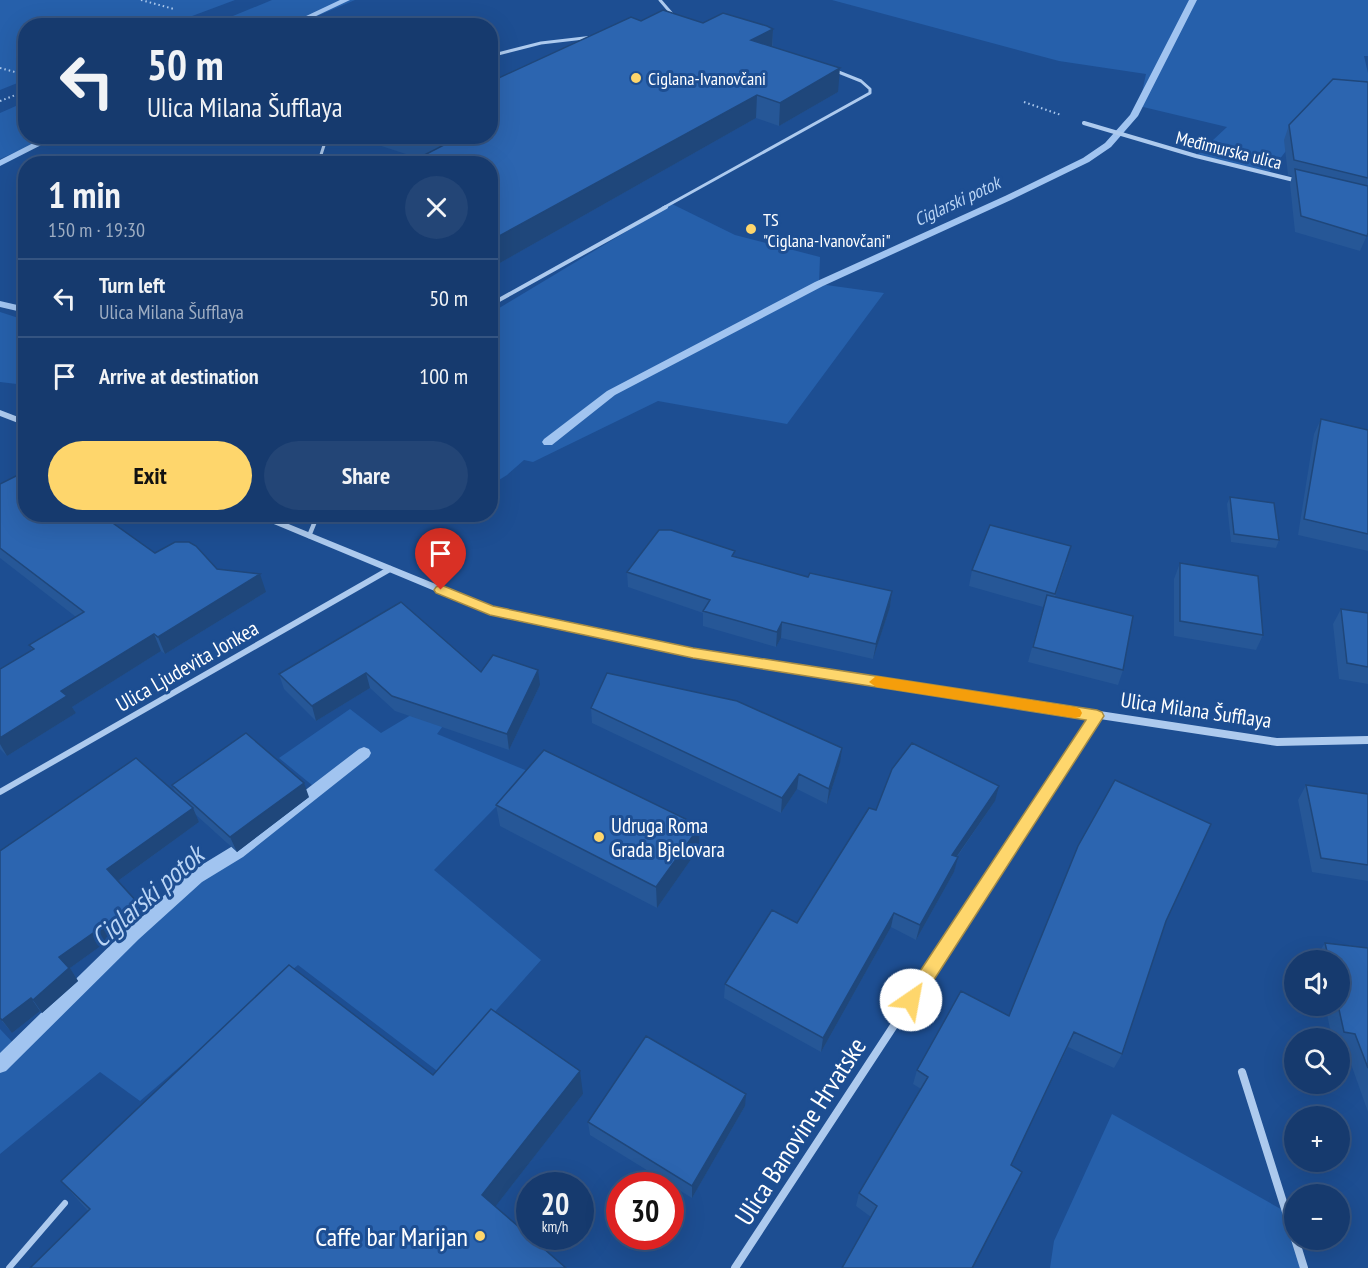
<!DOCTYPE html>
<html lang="en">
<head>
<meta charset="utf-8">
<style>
	:root { --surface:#163a6e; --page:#234576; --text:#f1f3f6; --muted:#9eadc2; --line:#355481; --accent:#fed66c }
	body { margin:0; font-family:"PT Sans Narrow",sans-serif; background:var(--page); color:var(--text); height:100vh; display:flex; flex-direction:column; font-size:22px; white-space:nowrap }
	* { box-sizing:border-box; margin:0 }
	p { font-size:20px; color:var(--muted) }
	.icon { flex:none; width:33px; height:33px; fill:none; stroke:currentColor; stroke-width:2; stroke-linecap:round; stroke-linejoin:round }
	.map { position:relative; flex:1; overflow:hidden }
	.panel { position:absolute; left:18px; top:156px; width:480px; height:366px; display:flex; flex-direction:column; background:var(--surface); border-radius:24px; box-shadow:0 6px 24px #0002,0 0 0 2px var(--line) }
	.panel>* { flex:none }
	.top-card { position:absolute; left:18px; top:18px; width:480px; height:126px; border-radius:24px; box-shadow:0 6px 24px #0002,0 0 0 2px var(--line); background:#163a6e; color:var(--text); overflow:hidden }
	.controls { position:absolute; left:1284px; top:950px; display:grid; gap:12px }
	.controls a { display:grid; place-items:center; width:66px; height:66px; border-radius:50%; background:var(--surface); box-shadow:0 6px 24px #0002,0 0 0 2px var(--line); font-size:30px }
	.speed { position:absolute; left:516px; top:1172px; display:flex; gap:12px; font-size:30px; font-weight:700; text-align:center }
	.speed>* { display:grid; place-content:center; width:78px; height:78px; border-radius:50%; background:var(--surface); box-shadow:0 6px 24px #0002,0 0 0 2px var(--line); line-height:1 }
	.speed small { font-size:15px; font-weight:400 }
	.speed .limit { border:9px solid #d22; background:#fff; color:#111 }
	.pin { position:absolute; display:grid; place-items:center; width:51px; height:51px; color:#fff; margin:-62px -26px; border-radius:50% 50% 50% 0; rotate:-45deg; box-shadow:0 0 6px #0007 }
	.pin .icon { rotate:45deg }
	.me { position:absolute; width:66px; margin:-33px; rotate:33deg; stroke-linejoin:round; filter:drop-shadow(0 0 4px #0008) }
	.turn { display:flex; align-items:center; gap:21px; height:126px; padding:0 30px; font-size:27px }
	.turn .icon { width:78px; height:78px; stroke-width:2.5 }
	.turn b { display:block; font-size:42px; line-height:51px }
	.round { display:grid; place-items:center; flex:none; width:63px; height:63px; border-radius:32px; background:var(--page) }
	.overview { display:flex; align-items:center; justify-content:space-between; height:102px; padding:0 30px }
	h1 { font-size:36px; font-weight:700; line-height:45px }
	.cta { display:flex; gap:12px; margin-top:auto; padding:12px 30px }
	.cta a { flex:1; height:69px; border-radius:36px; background:var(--accent); color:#111; font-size:24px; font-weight:700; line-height:69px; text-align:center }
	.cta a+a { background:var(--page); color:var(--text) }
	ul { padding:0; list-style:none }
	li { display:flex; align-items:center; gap:18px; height:78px; padding:0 30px; border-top:2px solid var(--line) }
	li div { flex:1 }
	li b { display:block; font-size:22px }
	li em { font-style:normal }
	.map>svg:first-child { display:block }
	.green { fill:#2660ab }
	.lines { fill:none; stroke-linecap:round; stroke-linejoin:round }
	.stream { fill:#a1c4f0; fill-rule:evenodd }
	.path { stroke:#adcaee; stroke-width:2; stroke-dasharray:1.5 3; stroke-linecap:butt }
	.service-far3 { stroke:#adcaee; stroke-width:3 }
	.service-far2 { stroke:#adcaee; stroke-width:4 }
	.service-far1 { stroke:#adcaee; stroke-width:4.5 }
	.service { stroke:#adcaee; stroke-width:6 }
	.minor-far2 { stroke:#adcaee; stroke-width:4 }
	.minor-far1 { stroke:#adcaee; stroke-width:6 }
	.minor { stroke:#adcaee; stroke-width:8 }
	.tertiary { fill:#adcaee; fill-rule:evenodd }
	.wall { fill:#265797 }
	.shaded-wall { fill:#1f477b }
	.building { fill:#2c65b0; stroke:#1f477b; stroke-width:1.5 }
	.route { fill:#fed66c; stroke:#a58b46; stroke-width:1.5 }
	.slow { fill:#f59e0b }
	.poi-dot { fill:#fed66c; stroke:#1d4e92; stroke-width:2 }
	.labels { text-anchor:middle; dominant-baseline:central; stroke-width:6; stroke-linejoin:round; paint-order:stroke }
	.far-poi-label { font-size:18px; fill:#fff; stroke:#1d4e92; text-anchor:start }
	.far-street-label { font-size:18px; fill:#fff; stroke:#1d4e92 }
	.far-water-label { font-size:18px; font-style:italic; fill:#b9d4f5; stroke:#1d4e92 }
	.street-label { font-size:21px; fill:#fff; stroke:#1d4e92 }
	.poi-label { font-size:21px; fill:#fff; stroke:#1d4e92; text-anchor:start }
	.near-street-label { font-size:26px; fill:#fff; stroke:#1d4e92 }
	.near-poi-label { font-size:26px; fill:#fff; stroke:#1d4e92; text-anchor:end }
	.near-water-label { font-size:27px; font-style:italic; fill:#b9d4f5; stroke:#1d4e92 }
</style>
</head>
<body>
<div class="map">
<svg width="1368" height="1268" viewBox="0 0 1368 1268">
	<rect width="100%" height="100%" fill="#1d4e92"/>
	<path class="green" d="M0,0H235L168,25L26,26L25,80L0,90Z
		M272,0H355L296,25H211Z
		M832,0H1368V56H1364L1368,73V151L1293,142L1268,174L1196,156L1227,127L1139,106L1146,74L1059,61Z
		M25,102L26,136L50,137L0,159V113Z
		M672,204L735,235L820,257L819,284L884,293L787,424L658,401L533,462L524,460L507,475L491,485V313Z
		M0,312L25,320V385L0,382Z
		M431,703L457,707L437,734L530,772L434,870L541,960L440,1073L298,965L140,1101L100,1072L0,1154V1029L18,1048L133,934L196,877L237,852L318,790L279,758L350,709L381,733Z
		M1112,1114L1286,1212L1304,1268H1050L1054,1241Z"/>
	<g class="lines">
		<path class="stream" d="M340,0H350L295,26H285Z
			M1189,0H1197L1138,116L1111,147L1089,162L1011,200L823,286L615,395L552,445H544L542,442L544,439L607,391L815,282L1005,196L1083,158L1105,143L1130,115Z
			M47,136H59L0,166V160Z
			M0,301L26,307V313L0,307Z
			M364,747L369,749L371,753L369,757L243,857L202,882L139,939L6,1071L0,1073V1053L127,929L190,872L231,847L359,749Z"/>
		<path class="path" d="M141,0L174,9
			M183,26L194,21
			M0,68L26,75
			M0,101L26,91
			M1024,102L1061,115"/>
		<path class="service-far3" d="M660,0L672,14L670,16
			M490,56L541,43L593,37
			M318,164L327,136
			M663,208L870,93V89L861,81L836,71"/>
		<path class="service-far2" d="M490,305L666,207"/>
		<path class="service-far1" d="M309,536L318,514"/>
		<path class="service" d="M9,1268L65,1203"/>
		<path class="minor-far2" d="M1084,123L1196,156L1298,181"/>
		<path class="minor-far1" d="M0,792L390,569
			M1027,822L1097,716"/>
		<path class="minor" d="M1242,1072L1294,1237
			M1295,1239L1304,1268
			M735,1268L1028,821"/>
		<path class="tertiary" d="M0,410L26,420V426L0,416Z
			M250,514H264L492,607L693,649L1277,738L1368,736V744L1277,746L693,657L490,614Z"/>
	</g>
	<path class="wall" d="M703,23L773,29V47L838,92L779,126L756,118L491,268L490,164L418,158L363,140L362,136H490Z
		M1368,82V233L1360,251L1295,232L1290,184L1292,176L1288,175L1284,140L1289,125Z
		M1321,419L1368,430V551L1298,535L1314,434Z
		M0,484L26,514L155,553L217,569L266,592L165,654L161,651L72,707L76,713L7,756L0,749V669L32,650L29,645L76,617L0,558Z
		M1230,497L1279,540L1276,548L1231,542L1227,504Z
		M735,557L808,577L892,591L890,607L873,659L781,638L776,647L703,626V613L628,587L627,572Z
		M1067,562L1055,597L1123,670L1118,685L1028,662L1043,607L969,586L972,570Z
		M1180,563L1263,635L1256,650L1174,636V579Z
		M1341,609L1368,613V684L1339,679L1333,624Z
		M481,672L540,685L509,750L395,711L370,688L316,721L284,689L279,674Z
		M591,708L840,763L827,804L797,789L781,813L592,723Z
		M172,785L309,797L237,852L195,814L199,822L118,881L137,902L144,915L70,968L78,981L42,1013L40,1011L12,1033L0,1019V851L176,794Z
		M1306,785L1368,794V881L1312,872L1298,800Z
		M995,801L957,857L954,872L916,940L891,927L821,1052L724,998L725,984L797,923L876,810Z
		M496,805L700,826L699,848L657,908L500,826Z
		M1166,921L1122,1054L1114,1068L1068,1047L1011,1165L1016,1186L871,1217L856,1206L859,1193L921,1089L913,1084L917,1070L1009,1016Z
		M1325,943L1368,948V1112L1345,1047H1340V1038H1332L1325,1005H1340V960H1316V957Z
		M433,1075L583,1094L495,1207L88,1211L61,1181Z
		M745,1106L692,1198L590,1135L588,1122Z"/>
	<path class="shaded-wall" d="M773,29L772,51L751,40Z
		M840,68L838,92L779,126L780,103Z
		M757,95L756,118L491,268L490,241Z
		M260,574L266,592L165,654L158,637Z
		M892,591L890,607L873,659L876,644Z
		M782,622L781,638L776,647L777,632Z
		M154,634L161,651L72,707L76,713L7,756L0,744V738L61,691Z
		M538,670L540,685L509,750L507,734Z
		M366,673L370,688L316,721L312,706Z
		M842,748L840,763L827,804L829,789Z
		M799,774L797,789L781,813L782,798Z
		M304,783L309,797L237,852L230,837Z
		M999,786L995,801L948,869L952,855Z
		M193,808L199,822L115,883L107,869Z
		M700,826L699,848L657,908L656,887Z
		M958,857L954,872L916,940L920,925Z
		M137,902L144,915L70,968L78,981L42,1013L33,1000L59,957Z
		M894,913L891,927L821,1052L823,1038Z
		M31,998L40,1011L12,1033L2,1020Z
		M580,1071L583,1094L488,1216L482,1195Z
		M746,1094L745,1106L692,1198V1186Z
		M1022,1172L973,1268H972Z"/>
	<path class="building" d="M663,10L703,23L723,13L767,26L773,29L751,40L840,68L780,103L757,95L490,241V164H407L446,144L421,136H490V82L631,17L641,21Z
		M1333,79L1368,82V178L1294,160L1289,125Z
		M1295,169L1368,186V233L1367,236L1301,216Z
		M1321,419L1368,430V534L1304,519Z
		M18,475L26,481V514H100L155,553L175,542H189L196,546L217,569L260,574L158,637L154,634L61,691L67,696L0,738V669L34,649L29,645L84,612L0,548V484Z
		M1230,497L1274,503L1279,540L1234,534Z
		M990,525L1071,546L1055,594L972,570Z
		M659,530H671L735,551L732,556L808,577L810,573L892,591L876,644L782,622L777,632L703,611L710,600L627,572Z
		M1180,563L1258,576L1263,635L1180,621Z
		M1047,595L1133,616L1123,670L1033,647Z
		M401,602L481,672L493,655L538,670L507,734L392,696L366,673L312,706L279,674Z
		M1341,609L1368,613V667L1347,663Z
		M607,673L737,701L842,748L829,789L799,774L782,798L591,708Z
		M246,733L304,783L230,837L172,785Z
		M912,743L999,786L952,855L958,857L920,925L894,913L823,1038L725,984L772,910L797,923L869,808L876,810L892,769Z
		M544,750L700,826L656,887L496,805Z
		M136,758L193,808L107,869L137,902L59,957L69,968L33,1000L31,998L2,1020L0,1018V851Z
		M1115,780L1211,824L1166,921L1122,1054L1074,1032L1011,1165L1022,1172L972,1268H842L877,1206L859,1193L928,1077L917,1070L961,991L1009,1016L1078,846Z
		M1306,785L1368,794V865L1321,858Z
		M1325,943L1368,948V1068L1355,1034L1344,1032L1338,1005H1340V960H1329Z
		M289,965L433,1075L491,1009L580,1071L482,1195L566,1268H30L90,1209L61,1181Z
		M646,1036L746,1094L692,1186L588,1122Z"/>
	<path class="route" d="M441,585L493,606L693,648L1097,710L1102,712L1104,716L917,1006L911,1008L905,1006L902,1000L905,994L1086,720L693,658L490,615L436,593L434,590L436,587Z"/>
	<path class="slow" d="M876,676L1075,707L1080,709L1082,713L1080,717L1075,718L876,687L869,682Z"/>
	<g class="poi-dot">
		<circle cx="636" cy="78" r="6"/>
		<circle cx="751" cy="229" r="6"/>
		<circle cx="599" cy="837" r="6"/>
		<circle cx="480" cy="1236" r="6"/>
	</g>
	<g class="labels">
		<g class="far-poi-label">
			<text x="648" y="78">Ciglana-Ivanovčani</text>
			<text x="763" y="219">TS<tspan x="763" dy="21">"Ciglana-Ivanovčani"</tspan></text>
		</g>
		<g class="far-street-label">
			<text transform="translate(1229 150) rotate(14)">Međimurska ulica</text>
		</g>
		<g class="far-water-label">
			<text transform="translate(957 201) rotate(-25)">Ciglarski potok</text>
		</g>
		<g class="street-label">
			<text transform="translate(187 666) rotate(-30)">Ulica Ljudevita Jonkea</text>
			<text transform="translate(1196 710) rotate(8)">Ulica Milana Šufflaya</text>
		</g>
		<g class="poi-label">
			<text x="611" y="825">Udruga Roma<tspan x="611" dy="24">Grada Bjelovara</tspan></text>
		</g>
		<g class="near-street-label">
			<text transform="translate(800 1131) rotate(-57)">Ulica Banovine Hrvatske</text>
		</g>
		<g class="near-poi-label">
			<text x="468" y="1236">Caffe bar Marijan</text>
		</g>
		<g class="near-water-label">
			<text transform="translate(147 896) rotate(-41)">Ciglarski potok</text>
		</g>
	</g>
</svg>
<div class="controls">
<a><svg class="icon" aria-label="sound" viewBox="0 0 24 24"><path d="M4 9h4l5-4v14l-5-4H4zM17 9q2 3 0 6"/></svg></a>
<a><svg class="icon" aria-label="search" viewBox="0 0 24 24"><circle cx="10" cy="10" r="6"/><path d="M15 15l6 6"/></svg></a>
<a>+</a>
<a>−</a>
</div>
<div class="speed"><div>20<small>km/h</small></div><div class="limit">30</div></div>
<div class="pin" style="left:441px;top:590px;background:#d93025"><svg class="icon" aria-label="arrive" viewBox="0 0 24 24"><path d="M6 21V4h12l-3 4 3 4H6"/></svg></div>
<svg class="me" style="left:911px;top:1000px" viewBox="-20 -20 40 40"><circle r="19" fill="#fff"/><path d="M0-13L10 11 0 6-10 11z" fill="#fed66c"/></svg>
<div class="top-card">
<div class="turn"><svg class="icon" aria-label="left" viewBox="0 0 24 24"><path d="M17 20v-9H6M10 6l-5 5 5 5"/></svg><div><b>50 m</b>Ulica Milana Šufflaya</div></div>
</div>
<section class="panel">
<div class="overview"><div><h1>1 min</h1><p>150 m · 19:30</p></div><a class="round"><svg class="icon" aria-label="close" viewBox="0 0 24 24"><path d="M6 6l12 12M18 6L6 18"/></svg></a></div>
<ul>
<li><svg class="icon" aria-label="left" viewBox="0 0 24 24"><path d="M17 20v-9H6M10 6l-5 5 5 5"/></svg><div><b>Turn left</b><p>Ulica Milana Šufflaya</p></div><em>50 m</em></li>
<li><svg class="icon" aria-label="arrive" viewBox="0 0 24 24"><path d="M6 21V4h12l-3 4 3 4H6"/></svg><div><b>Arrive at destination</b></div><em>100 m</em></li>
</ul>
<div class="cta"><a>Exit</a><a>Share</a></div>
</section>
</div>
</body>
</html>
